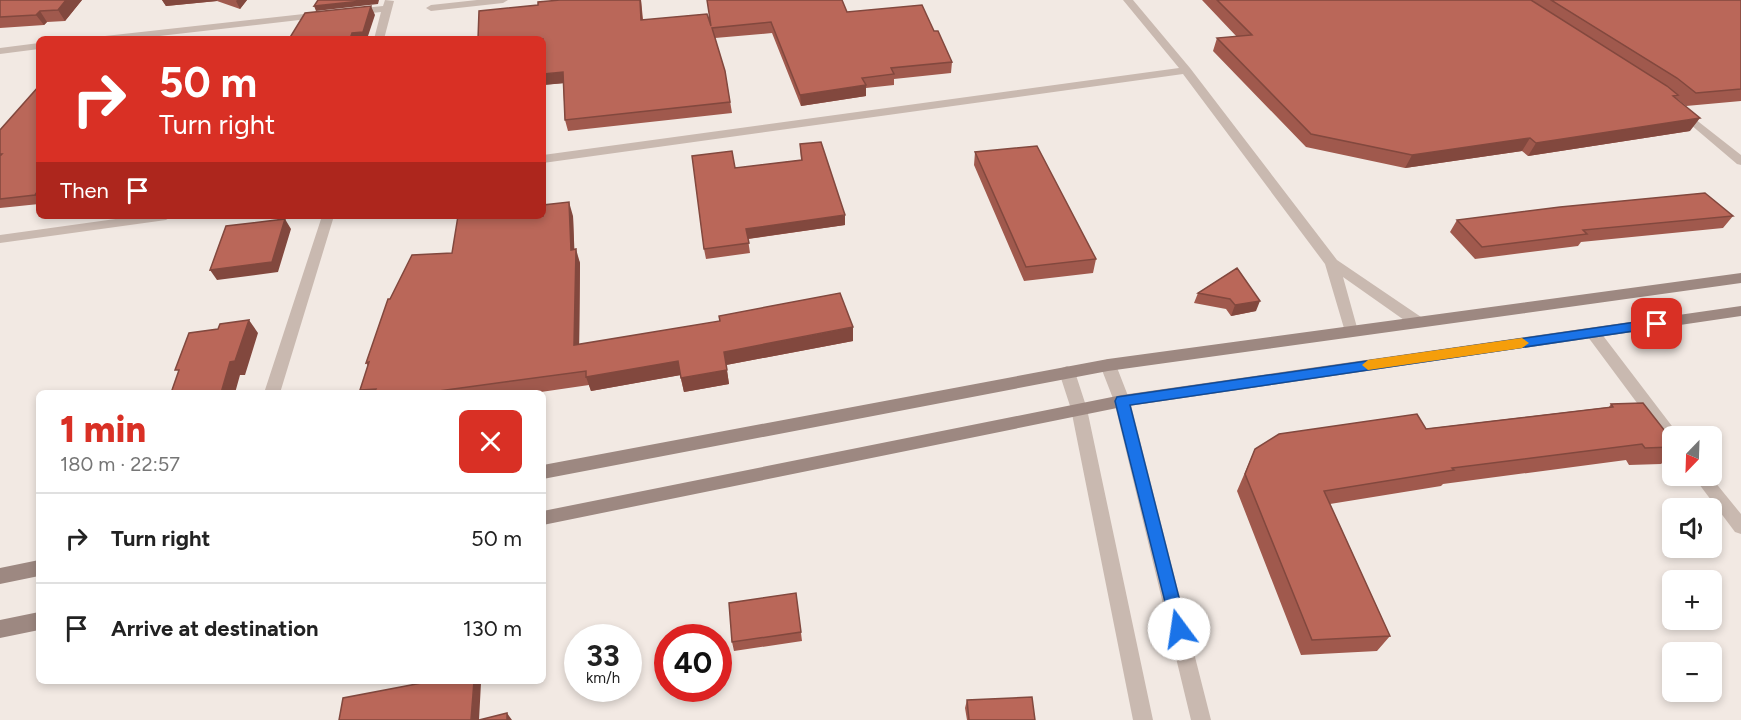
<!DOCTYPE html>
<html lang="en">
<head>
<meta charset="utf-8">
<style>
	:root { --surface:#fff; --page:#f2f2f2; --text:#222; --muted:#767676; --line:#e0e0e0; --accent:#d93025 }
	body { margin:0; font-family:Figtree,sans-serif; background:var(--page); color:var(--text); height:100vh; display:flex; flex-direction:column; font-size:22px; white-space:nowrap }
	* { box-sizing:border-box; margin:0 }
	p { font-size:20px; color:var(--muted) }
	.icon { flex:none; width:33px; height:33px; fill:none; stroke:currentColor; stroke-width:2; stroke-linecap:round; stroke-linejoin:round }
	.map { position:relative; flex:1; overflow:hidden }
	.sheet { position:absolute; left:36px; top:390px; width:510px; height:294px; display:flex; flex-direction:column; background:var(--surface); border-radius:9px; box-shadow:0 3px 9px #0003 }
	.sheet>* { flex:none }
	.guide { position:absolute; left:36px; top:36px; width:510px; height:183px; border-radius:9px; box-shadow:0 3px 9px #0003; background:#d93025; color:#fff; overflow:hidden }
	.needle { width:39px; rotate:203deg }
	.controls { position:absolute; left:1662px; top:426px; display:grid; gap:12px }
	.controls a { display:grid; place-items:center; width:60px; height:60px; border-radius:9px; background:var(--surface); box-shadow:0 3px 9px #0003; font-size:30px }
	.speed { position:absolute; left:564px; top:624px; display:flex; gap:12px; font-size:30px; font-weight:700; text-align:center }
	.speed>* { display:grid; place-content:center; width:78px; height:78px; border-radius:50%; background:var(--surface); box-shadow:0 3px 9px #0003; line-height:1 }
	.speed small { font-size:15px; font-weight:400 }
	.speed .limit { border:9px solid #d22; background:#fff; color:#111 }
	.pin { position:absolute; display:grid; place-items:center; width:51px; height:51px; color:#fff; margin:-26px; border-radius:12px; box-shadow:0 3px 9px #0006 }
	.me { position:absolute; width:66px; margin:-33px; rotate:346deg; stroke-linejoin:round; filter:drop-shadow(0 0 4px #0008) }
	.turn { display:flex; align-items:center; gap:21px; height:126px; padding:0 24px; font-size:27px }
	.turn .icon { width:78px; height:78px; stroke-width:2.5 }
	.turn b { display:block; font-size:42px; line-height:51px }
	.then { display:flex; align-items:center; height:57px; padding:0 24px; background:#0003; gap:12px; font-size:22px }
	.round { display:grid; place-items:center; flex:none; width:63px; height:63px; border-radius:9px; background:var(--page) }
	.head { display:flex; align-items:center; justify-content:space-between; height:102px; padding:0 24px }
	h1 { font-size:36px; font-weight:800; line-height:45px; color:var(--accent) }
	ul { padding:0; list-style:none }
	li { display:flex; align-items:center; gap:18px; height:90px; padding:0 24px; border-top:2px solid var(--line) }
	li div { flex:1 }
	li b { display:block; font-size:22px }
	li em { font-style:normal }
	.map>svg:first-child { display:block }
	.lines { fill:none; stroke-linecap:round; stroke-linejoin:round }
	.minor { fill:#c9b9b0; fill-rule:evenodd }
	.tertiary { fill:#c9b9b0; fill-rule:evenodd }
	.secondary { fill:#9d8881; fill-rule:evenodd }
	.wall { fill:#a0594d }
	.shaded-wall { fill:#82483e }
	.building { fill:#ba6759; stroke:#82483e; stroke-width:1.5 }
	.route { fill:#1a73e8; stroke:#114b97; stroke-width:1.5 }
	.slow { fill:#f59e0b }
</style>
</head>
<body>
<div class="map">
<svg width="1741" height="720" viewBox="0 0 1741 720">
	<rect width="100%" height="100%" fill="#f2e9e3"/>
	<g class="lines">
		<path class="minor" d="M385,0L394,1L384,39H374L381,12L354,15L349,12L354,9L383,6Z
			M477,0H508L503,3L431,11L426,8L431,5Z
			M1123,0H1133L1190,68L1337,260L1424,319L1426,323L1424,327H1414L1343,277L1358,331L1351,336L1346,335L1325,264L1183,74L543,163V155L1179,68Z
			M322,12L327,15L325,17L133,39H100L105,36Z
			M39,43V49L0,54V48Z
			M1681,108L1741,155V165L1737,164L1677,113L1675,111Z
			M137,216H172L166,220L0,243V235Z
			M322,216H334L280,393H264Z
			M1593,328L1598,329L1678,434L1679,436H1672V444L1666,442L1588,337L1586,333Z
			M1693,476H1710L1741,514V534L1735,532Z"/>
		<path class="tertiary" d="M1108,359L1113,361L1116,365L1130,401L1211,720H1191L1114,401L1100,365L1103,361Z
			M1067,366L1072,368L1075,372L1087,409L1153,720H1133L1071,409L1059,372L1062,368Z"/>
		<path class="secondary" d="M1741,273V283L1108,371L543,479V465L1108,359Z
			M1741,306V316L1122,407L543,525V511L1122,395Z
			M39,560V576L0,584V568Z
			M39,612V630L0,638V620Z"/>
	</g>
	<path class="wall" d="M0,0H82L65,21L47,22L44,25L0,28Z
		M162,0H247L240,9L217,1L166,6Z
		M641,0L643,19L710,23L847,12L934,31L952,62L951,73L894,79V85L866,88V96L801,106L772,33L715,38L725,71L732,113L568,131L565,120L563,83L543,85Z
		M1202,0H1741V101L1686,106L1676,98L1690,131L1528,156L1522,151L1405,168L1306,147L1213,51L1217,38L1237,37Z
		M39,86V204L0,208V130Z
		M800,144L845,225L748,239L750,253L706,259L704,249L735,168L801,160Z
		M975,152L1096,259L1093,273L1024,281L974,165Z
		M573,216L574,249L580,263L579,344L853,341L726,365L729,384L684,392L680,375L591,391L589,385L534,393H362L360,390L368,366L366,363L390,299Z
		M1733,216L1723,228L1581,242L1578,246L1475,259L1450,232L1457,220Z
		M1237,268L1256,311L1231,316L1226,309L1194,303L1198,293Z
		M1611,404L1672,440V453L1661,464L1629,465L1626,460L1443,484L1441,486L1330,504L1390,636L1377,651L1301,655L1237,491L1255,449L1609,407Z
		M796,593L802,641L734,651L732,642Z
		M967,700L1035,720H967L965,708Z"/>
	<path class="shaded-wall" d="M66,0H82L65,21L58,10Z
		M162,0H217V1L166,6Z
		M237,0H247L240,9L236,1Z
		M371,0H379L378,4L316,11L314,6Z
		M640,0H641L643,30L641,20Z
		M371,6L375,15L367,39H350L352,33Z
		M40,11L47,22L44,25L36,15Z
		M563,72L566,83L543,85V74Z
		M866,85V96L801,106L800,95Z
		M1700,118L1690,131L1528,156L1536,143Z
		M1530,138L1522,151L1405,168L1412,155Z
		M39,189V200L35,195Z
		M569,202L573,216L575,264L571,250Z
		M845,215V225L747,239L746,229Z
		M285,219L291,229L278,272L217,280L210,270Z
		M576,249L580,263L579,359L574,345Z
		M1260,301L1256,311L1231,316L1235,305Z
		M249,320L258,333L245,375H240L235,393H221L230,362Z
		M853,327V341L726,365L724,352Z
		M678,361L681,375L591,391L586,377Z
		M727,370L729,384L684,392L681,378Z
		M474,681H480L481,683L479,720H471Z
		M507,713L512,720H507Z"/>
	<path class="building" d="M0,0H66L58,10L40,11L36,15L0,17Z
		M318,0H371L314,6Z
		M560,0H640L641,20L707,14L711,26L707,0H842L847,12L922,5L934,31H938L952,62L891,68L894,74L862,78L866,85L800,95L771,22L712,28L725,71L730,102L565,120L563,72L543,74V39H478L479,11L538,5V2Z
		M1217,0H1531L1667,86L1678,95L1673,96L1700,118L1536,143L1530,138L1412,155L1311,134L1217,38L1252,35Z
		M1551,0H1741V89L1696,93L1677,78Z
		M371,6L363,32L352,33L350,39H289L305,13Z
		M39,86V189L35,195L0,199V156L2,154H0V130Z
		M821,142L845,215L746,229L749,243L704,249L692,156L732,151L735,168L802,160L800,144Z
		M1037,146L1096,259L1026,267L975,152Z
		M1705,193L1733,216L1583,230L1587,234L1482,247L1457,220L1560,207Z
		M569,202L571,250L576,249L574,345L720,321L719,316L840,293L853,327L724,352L727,370L681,378L678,361L586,377V371L424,393H374L376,389L360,390L369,362L366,363L388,299H390L412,255L452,253L458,216H543V205Z
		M285,219L272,262L210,270L226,226Z
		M1237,268L1260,301L1235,305L1230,299L1198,293Z
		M249,320L235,361L230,362L221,393H171L179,370H175L189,333L218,329L220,324Z
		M1643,403L1672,440V447L1645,448L1642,444L1452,468L1454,470L1324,491L1390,636L1312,640L1245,474L1255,449L1279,434L1417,414L1426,429L1613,407L1611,404Z
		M796,593L801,632L732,642L729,603Z
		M432,681H474L471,720H339L343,698Z
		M1032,697L1035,720H969L967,700Z
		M507,713V720H479Z"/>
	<path class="route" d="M1657,319L1661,320L1663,324L1661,327L1130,405L1187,629L1185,634L1179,637L1173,634L1115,401L1117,397Z"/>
	<path class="slow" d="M1522,338L1529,343L1522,348L1368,370L1362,365L1368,360Z"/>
</svg>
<div class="controls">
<a><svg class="needle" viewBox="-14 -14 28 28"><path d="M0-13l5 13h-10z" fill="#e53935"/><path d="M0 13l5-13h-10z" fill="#767676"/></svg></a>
<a><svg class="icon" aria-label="sound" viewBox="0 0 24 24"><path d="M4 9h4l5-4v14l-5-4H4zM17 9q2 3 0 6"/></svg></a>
<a>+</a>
<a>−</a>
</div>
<div class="speed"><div>33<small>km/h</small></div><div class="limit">40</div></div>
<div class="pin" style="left:1657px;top:324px;background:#d93025"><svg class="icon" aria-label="arrive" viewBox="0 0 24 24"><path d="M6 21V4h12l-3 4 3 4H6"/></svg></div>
<svg class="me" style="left:1179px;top:629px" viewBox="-20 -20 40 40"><circle r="19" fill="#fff"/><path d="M0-13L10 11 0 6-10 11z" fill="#1a73e8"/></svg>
<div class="guide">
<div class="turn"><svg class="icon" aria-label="right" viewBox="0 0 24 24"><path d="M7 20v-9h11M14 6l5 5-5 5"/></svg><div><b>50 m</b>Turn right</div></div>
<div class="then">Then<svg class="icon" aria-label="arrive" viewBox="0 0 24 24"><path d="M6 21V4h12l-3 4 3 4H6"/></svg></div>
</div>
<section class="sheet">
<div class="head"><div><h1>1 min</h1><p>180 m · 22:57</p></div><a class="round" style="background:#d93025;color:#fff"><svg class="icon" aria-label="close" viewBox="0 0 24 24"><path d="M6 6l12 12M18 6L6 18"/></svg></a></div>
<ul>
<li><svg class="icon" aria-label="right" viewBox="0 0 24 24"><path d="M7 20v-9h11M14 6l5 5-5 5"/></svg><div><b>Turn right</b></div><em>50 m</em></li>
<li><svg class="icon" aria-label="arrive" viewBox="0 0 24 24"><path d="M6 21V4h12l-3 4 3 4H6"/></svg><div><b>Arrive at destination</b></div><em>130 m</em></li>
</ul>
</section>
</div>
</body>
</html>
